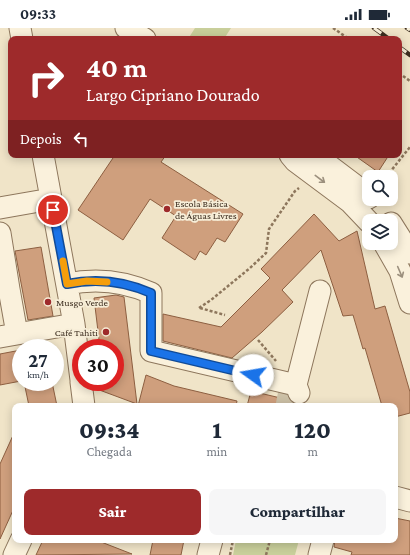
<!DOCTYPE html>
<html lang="pt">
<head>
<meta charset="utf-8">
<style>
	:root { --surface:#fff; --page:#f6f6f7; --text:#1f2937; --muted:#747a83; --accent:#9e2a2b }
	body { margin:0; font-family:"Crimson Pro",serif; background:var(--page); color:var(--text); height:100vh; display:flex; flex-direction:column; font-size:15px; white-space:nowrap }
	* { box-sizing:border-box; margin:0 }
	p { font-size:13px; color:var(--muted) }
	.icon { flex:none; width:22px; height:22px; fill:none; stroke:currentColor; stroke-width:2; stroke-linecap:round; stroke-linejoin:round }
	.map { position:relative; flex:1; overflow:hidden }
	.panel { position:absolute; left:12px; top:375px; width:386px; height:140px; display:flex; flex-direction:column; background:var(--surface); border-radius:8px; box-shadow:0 2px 10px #0003 }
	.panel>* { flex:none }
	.banner { position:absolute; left:8px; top:8px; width:394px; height:122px; border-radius:8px; box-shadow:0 2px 10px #0003; background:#9e2a2b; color:#fff; overflow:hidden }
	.controls { position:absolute; left:362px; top:142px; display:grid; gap:8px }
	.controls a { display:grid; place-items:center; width:36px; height:36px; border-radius:8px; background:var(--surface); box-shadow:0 2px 10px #0003; font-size:20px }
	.speed { position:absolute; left:12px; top:311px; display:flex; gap:8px; font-size:20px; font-weight:700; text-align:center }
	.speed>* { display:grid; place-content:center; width:52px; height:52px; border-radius:50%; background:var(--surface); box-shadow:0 2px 10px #0003; line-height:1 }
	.speed small { font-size:10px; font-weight:400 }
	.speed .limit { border:6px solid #d22; background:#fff; color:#111 }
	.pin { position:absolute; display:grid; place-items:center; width:34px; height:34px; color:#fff; margin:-17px; border:2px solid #fff; border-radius:50%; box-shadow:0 1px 4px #0007 }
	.me { position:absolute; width:44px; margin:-22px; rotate:283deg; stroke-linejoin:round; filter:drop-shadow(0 0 3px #0008) }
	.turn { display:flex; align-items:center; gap:14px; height:84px; padding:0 12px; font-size:18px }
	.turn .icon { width:52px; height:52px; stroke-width:2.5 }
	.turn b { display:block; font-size:28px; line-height:34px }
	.then { display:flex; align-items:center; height:38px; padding:0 12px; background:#0003; gap:8px; font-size:15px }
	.eta { display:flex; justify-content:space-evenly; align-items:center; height:68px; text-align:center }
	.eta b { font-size:24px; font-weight:800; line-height:28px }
	.primary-button { display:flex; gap:8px; margin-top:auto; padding:8px 12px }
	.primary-button a { flex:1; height:46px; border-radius:8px; background:var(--accent); color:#fff; font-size:16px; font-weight:800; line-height:46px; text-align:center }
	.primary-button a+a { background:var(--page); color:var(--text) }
	.status { display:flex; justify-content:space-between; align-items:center; height:28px; padding:0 20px; background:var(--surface); direction:ltr }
	.status svg { height:11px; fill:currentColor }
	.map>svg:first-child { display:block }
	.green { fill:#c9cf9b }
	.building { fill:#cf9f7d; stroke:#8d5f41 }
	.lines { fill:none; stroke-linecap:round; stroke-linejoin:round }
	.minor-tunnel { stroke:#ccc0a6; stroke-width:21; stroke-dasharray:21 10; stroke-linecap:butt }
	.minor-casing { stroke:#8d765c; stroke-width:23 }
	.path { stroke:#8d765c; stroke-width:2.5; stroke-dasharray:3 2; stroke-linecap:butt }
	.minor { stroke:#faf1dc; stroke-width:21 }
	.rail-casing { stroke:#3d2e20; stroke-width:4.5 }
	.rail { stroke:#f7eed8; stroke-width:3; stroke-dasharray:9; stroke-linecap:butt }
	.oneway { stroke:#9c907e }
	.route-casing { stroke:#114b97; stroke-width:10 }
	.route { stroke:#1a73e8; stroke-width:7 }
	.slow { stroke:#f59e0b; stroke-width:7 }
	.poi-dot { fill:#9e2a2b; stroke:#f7eed8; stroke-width:1.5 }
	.labels { text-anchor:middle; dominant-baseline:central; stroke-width:3.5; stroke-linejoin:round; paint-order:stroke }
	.poi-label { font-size:10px; fill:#3d2e20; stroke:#f7eed8; text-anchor:start }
</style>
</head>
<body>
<div class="status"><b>09:33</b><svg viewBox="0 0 49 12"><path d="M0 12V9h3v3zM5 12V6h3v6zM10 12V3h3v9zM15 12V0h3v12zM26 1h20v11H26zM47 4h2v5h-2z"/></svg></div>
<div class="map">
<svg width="410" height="527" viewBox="0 0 410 527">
	<rect width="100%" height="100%" fill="#f0e4c8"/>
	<path class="green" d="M195,0H231L224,11H188Z
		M236,512H299L295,527H233Z"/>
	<path class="building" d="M115,127H166L161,134L243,186L225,214L217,210L206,227L200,223L195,232L162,210L176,188L150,171L123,212L78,182Z
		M354,127H389L378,144Z
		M314,186L339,213L357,203L375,281L385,278L410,364V385L395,389V378H382L365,320L363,321L353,287L343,288L321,222L282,262L293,274L262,304L232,330L163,313V286L221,299L270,250L261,241Z
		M41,219L53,288L28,292L15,223Z
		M116,267L124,269L137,376L94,360L93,354H115V320H100L94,270Z
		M21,322V353L0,357V326Z
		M146,347L174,358L237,373L236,378H138Z
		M24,354H52L57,378H29Z
		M251,363L289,372L294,375L293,378H247Z
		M15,403V478L0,511V436Z
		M395,490L410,493V527H351L352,524L334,519L335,512H395Z
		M43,512H96L132,526L36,527Z
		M153,512H184L181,527H150Z"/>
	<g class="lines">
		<path class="minor-tunnel" d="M286,378L289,363"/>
		<g class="minor-casing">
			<path id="minor" d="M20,0L22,11
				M126,0L145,11
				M43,127L74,296L81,352
				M290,127L295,133L350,174L369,194
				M315,127L364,164L369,170
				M0,180L51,171
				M391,195L410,225
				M0,205L9,261L17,306L0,309
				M384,215L400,243L410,275
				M67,256C95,250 124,253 151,265V323L296,357
				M17,306L74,296
				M81,354L84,378
				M299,365L296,357L320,263
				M395,469L410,473
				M14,527L21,512
				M208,527L212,512
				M319,527L323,512"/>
		</g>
		<path class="path" d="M333,0L349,11
			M399,45L410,53
			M386,149L410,119
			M199,280L211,272L250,240L266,225L269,201L295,163L299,160
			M200,280L225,287
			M258,312L276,333
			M230,527L233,512
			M266,527L270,512"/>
		<use href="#minor" class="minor"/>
		<g class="rail-casing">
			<path id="rail" d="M374,0L389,11
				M407,0L410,2
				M399,19L410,27"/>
		</g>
		<use href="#rail" class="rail"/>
	</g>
	<defs><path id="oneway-shaft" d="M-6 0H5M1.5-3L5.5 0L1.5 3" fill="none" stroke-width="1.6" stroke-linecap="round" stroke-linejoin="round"/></defs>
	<g class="oneway">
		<use href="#oneway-shaft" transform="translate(320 151) rotate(37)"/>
		<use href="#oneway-shaft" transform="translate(400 244) rotate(67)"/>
	</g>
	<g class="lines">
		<g class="route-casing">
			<path id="route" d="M53,182L67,256C95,250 124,253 151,265V323L253,347"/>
		</g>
		<use href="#route" class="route"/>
		<path class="slow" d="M63,233L67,256L87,253L107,254"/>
	</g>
	<g class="poi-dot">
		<circle cx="167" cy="181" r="4"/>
		<circle cx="48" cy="274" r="4"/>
		<circle cx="106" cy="304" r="4"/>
	</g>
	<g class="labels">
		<g class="poi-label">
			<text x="175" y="175">Escola Básica<tspan x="175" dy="12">de Águas Livres</tspan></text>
			<text x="56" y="274">Musgo Verde</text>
			<text x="98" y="304" text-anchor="end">Café Tahiti</text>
		</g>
	</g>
</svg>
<div class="controls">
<a><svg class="icon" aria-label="search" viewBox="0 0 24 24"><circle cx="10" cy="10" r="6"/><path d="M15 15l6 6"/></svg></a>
<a><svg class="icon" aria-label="layers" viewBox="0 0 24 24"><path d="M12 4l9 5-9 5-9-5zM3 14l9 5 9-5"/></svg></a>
</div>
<div class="speed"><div>27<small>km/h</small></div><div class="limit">30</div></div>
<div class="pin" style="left:53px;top:182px;background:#d93025"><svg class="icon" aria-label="arrive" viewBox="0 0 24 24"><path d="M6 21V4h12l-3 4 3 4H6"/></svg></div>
<svg class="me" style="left:253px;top:347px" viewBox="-20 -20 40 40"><circle r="19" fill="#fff"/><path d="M0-13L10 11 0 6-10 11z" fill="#1a73e8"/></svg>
<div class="banner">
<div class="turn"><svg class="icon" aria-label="right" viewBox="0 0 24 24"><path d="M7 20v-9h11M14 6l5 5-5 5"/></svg><div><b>40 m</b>Largo Cipriano Dourado</div></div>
<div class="then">Depois<svg class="icon" aria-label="left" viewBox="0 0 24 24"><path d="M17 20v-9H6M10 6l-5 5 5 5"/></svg></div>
</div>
<section class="panel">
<div class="eta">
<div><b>09:34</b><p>Chegada</p></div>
<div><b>1</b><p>min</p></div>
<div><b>120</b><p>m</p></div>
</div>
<div class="primary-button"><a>Sair</a><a>Compartilhar</a></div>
</section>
</div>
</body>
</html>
